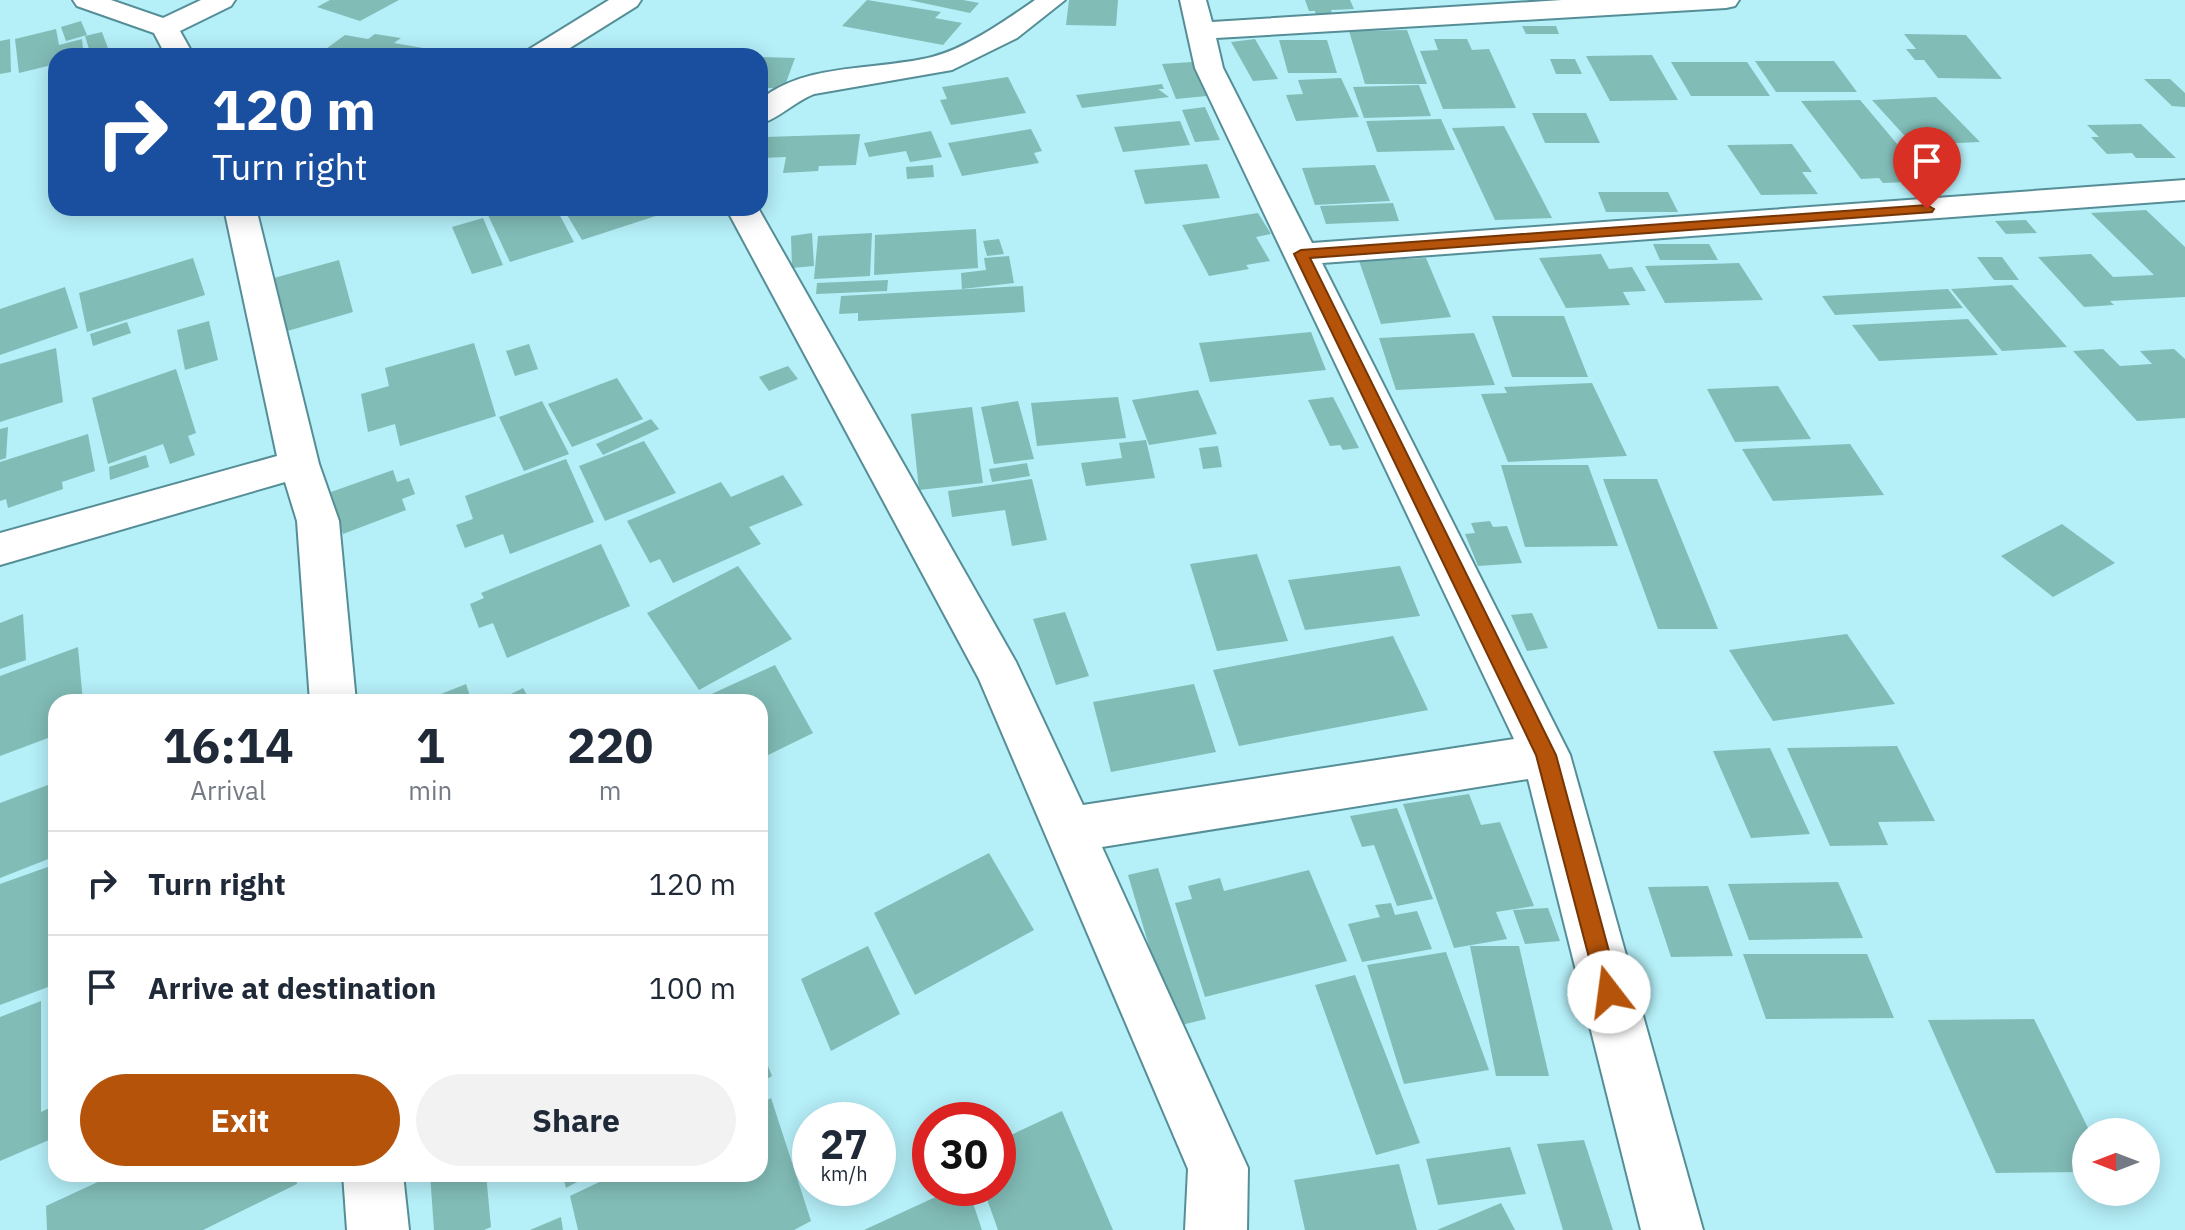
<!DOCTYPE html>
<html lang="en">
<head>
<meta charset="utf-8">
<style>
	:root { --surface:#fff; --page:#f2f2f3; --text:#1f2937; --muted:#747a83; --line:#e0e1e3; --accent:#b45309 }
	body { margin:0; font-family:"IBM Plex Sans",sans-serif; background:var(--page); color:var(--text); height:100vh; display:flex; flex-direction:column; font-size:30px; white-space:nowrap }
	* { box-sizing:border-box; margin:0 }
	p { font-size:26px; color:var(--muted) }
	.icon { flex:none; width:44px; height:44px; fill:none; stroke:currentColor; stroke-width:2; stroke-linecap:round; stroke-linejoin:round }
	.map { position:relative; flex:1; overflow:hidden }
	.sheet { position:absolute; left:48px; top:694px; width:720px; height:488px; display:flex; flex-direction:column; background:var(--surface); border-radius:24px; box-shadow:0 4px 20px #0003 }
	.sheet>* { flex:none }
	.top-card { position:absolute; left:48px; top:48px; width:720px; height:168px; border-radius:24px; box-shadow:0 4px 20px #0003; background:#1a4fa0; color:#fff; overflow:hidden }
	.needle { width:52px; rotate:270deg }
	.tools { position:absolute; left:2072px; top:1118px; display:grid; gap:16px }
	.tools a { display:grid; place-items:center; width:88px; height:88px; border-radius:50%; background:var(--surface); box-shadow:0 4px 20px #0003; font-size:40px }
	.speed { position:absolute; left:792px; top:1102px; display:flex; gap:16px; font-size:40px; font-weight:700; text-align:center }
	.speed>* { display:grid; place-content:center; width:104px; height:104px; border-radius:50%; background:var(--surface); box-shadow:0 4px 20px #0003; line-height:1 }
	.speed small { font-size:20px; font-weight:400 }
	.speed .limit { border:12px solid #d22; background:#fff; color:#111 }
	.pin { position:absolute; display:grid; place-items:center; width:68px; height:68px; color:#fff; margin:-82px -34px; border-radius:50% 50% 50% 0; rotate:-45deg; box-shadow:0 0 8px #0007 }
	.pin .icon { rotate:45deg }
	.me { position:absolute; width:88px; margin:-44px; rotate:345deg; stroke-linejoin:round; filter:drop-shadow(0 0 6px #0008) }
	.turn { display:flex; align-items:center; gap:28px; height:168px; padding:0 32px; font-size:36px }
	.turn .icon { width:104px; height:104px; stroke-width:2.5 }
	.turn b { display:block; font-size:56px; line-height:68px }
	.eta { display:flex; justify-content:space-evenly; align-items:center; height:136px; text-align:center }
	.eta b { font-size:48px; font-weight:700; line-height:56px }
	.action { display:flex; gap:16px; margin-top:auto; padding:16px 32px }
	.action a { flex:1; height:92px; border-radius:48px; background:var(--accent); color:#fff; font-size:32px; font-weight:700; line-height:92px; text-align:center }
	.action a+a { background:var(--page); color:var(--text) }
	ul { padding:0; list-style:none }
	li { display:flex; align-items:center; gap:24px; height:104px; padding:0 32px; border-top:2px solid var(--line) }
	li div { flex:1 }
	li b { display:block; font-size:30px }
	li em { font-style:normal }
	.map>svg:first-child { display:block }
	.building { fill:#82bcb7 }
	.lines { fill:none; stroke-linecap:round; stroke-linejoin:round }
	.street-casing { stroke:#568e97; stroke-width:4 }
	.street { fill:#fff; fill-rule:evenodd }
	.route { fill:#b45309; stroke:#753606; stroke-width:2 }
</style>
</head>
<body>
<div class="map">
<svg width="2185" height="1230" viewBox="0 0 2185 1230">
	<rect width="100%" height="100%" fill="#b5eff8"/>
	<path class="building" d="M330,0H399L360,21L317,7Z
		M867,0L941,12L935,18L962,23L943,45L842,26Z
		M909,0H963L979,3L970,13Z
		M1069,0H1118L1116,26L1066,25Z
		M1305,0H1350L1354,9L1331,10L1333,16L1316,17L1315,11H1309Z
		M81,21L87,35L66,41L61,27Z
		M1522,26H1556L1559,34H1526Z
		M56,29L59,45L82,39L83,49L56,56V64L19,73L15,39Z
		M1407,30L1427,84H1365L1349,31Z
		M102,32L109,51L71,56L70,54L89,49L85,36Z
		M375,34L401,38L394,43L423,48L413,56L319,54L345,35L368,39Z
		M1904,34L1966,35L2002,79L1938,78L1924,60H1915L1906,49H1916Z
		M10,39L11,72L0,74V41Z
		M1255,39L1278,79L1253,81L1231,42Z
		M1434,39H1467L1472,50L1489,49L1516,108L1443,109L1420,51L1438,50Z
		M1279,40H1327L1337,73H1288Z
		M1652,55L1678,100L1610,101L1586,56Z
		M760,57L795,58L784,88H760Z
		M1550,59H1575L1582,74H1556Z
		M1755,61H1834L1857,92H1776Z
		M1192,62L1207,96L1176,99L1162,64Z
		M1671,62H1747L1770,96H1691Z
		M1008,77L1026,113L951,125L940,100L947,99L942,87Z
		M1341,78L1359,117L1296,121L1286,95L1303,94L1298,80Z
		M2144,79H2170L2185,93V107L2172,106Z
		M1162,84L1164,89H1158L1169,97L1082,108L1076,95Z
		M1419,85L1431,116L1364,118L1353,87Z
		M1936,97L1980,142L1913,145L1872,100Z
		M1860,100L1925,177L1905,178L1908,182L1883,183L1879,178L1861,179L1801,101Z
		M1205,107L1220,140L1195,142L1182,110Z
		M1532,113H1586L1600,143H1545Z
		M1441,119L1455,150L1377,152L1366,121Z
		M1180,121L1190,145L1123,152L1114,127Z
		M2141,124L2176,158H2136L2132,153L2107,154L2091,137H2099L2087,125Z
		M1504,126L1552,218L1495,220L1452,128Z
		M1031,129L1042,151L1034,153L1039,163L962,176L948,143Z
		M931,131L942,157L910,162L906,151L869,157L864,143Z
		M860,134L856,165L819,166L818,171L783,173L786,157L760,158L764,137Z
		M1792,144L1812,172H1802L1818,194L1761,195L1727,145Z
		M1912,149H1935L1951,169H1927Z
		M1207,164L1220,198L1145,204L1134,170Z
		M933,165L934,177L907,179L906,167Z
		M1375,165L1390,201L1315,205L1302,168Z
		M1912,179H1930L1938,189H1921Z
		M1598,192H1668L1678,212H1606Z
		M1393,203L1399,221L1326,224L1320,206Z
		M502,208H556L574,242L510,262L487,213Z
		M563,208H669L671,211L582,240Z
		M2146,210L2185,247V297L2110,301L2114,305L2084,307L2038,257L2091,254L2113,277L2154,275L2091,213Z
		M1258,213L1271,234L1256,237L1270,261L1246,265L1249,269L1209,276L1182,225Z
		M483,218L503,265L472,274L452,227Z
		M2026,220L2037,233L2006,234L1995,221Z
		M976,229L978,268L874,275L875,235Z
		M812,233L814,266L792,268L791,236Z
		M872,233L870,276L814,279L818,236Z
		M999,239L1004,254L987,256L983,241Z
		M1653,244H1709L1718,260H1660Z
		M1601,254L1609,269L1632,267L1646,291L1623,292L1630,305L1566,308L1539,258Z
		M1009,256L1014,283L962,289L961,273L986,270L984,258Z
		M1977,257H2002L2019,280H1994Z
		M193,258L205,295L87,332L79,293Z
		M1426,258L1451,317L1381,324L1359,261Z
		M339,260L353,312L284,332L274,278Z
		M1739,263L1763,300L1665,303L1645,266Z
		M888,280L887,291L816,294L817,283Z
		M2012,285L2067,347L2002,351L1951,289Z
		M1023,286L1025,312L858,321V313L839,314L841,296Z
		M65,287L78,328L0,355V309Z
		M1948,289L1963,308L1835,315L1822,296Z
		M1492,316H1564L1588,377H1512Z
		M1968,319L1998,355L1879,361L1852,325Z
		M209,321L218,360L185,370L177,330Z
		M127,322L131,333L93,346L90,334Z
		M1311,332L1326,370L1210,382L1199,343Z
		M1474,333L1495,385L1396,390L1379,338Z
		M474,343L496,416L400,446L395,424L368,432L361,394L389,386L385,368Z
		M529,344L538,369L515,376L506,351Z
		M56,348L63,402L0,422V364Z
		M2103,349L2120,366L2152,364L2140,351L2174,349L2185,359V418L2137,421L2073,351Z
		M788,366L798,379L769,391L759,377Z
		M176,369L196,433L188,436L195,455L170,464L163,444L108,464L92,398Z
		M617,378L643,419L572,447L548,404Z
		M1592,383L1627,456L1508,462L1481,394L1507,393L1504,387Z
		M1778,386L1811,439L1735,442L1707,389Z
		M1198,390L1217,434L1149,445L1132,400Z
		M1118,397L1126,438L1037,446L1031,403Z
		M1333,397L1359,448L1343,450L1340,445L1330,446L1308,400Z
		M542,401L569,454L524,471L499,417Z
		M1018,401L1034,459L994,464L981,407Z
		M972,407L983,483L919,490L911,414Z
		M651,419L659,429L603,455L596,444Z
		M8,427L6,458L0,460V429Z
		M88,434L95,471L62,482L63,489L8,508L6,499L0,501V462Z
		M1146,440L1155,478L1086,486L1081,463L1122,458L1119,443Z
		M644,441L676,493L605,521L579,466Z
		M1850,444L1884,495L1773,501L1742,449Z
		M1218,446L1222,467L1203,469L1199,448Z
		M146,455L149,467L110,480L109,467Z
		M566,459L594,522L510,554L503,534L465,548L456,525L473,519L465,496Z
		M1027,463L1030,476L992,482L989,469Z
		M1501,465H1588L1618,546L1525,547Z
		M393,470L397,482L409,478L415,494L402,499L406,510L343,534L331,492Z
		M783,475L803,505L749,527L761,544L673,583L660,559L650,563L627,521L721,482L731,497Z
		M1032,479L1047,540L1012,546L1005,510L952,517L948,491Z
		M1603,479H1657L1718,629H1658Z
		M1490,521L1493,527L1507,526L1522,563L1478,566L1465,534L1475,533L1471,523Z
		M2062,524L2115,563L2053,597L2001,556Z
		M601,544L630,606L507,658L493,623L479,628L470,604L484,598L481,593Z
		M1257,554L1288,641L1217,651L1190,564Z
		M738,566L792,639L699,690L647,613Z
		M1400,566L1420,616L1305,630L1288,580Z
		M1065,612L1089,676L1056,685L1033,619Z
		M1532,613L1548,648L1527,651L1511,615Z
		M23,614L26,660L0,669V623Z
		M1847,634L1895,704L1773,721L1729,650Z
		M1393,636L1428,710L1239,746L1213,670Z
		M78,647L83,702H56V735L0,756V676Z
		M775,665L813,733L760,759V702H694Z
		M466,684L472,702H421Z
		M1194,684L1216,752L1111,772L1093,702Z
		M523,688L531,702H495Z
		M1897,746L1935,821L1878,822L1888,845L1830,846L1787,748Z
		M1770,748L1810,834L1751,838L1713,751Z
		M56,782V856L0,878V803Z
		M1469,794L1481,825L1500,822L1534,906L1496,912L1507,939L1454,948L1403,804Z
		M1397,808L1433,899L1397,906L1374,845L1362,847L1350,816Z
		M989,853L1034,930L915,995L874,913Z
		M56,864V984L0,1005V884Z
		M1158,868L1206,1019L1173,1027L1128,875Z
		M1309,870L1347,961L1205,997L1175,903L1192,899L1188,886L1220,878L1224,891Z
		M1838,882L1863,938L1749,940L1728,884Z
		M1708,886L1733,956L1671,957L1648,887Z
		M1391,903L1395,915L1417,911L1432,949L1362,962L1348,924L1380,917L1375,905Z
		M1548,908L1560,941L1525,944L1513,910Z
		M868,946L900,1014L831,1051L801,979Z
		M1470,946H1519L1549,1076H1496Z
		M1446,952L1489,1070L1404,1084L1367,965Z
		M1743,954H1867L1894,1018L1766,1019Z
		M1355,975L1420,1143L1376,1155L1315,985Z
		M41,1001V1112L56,1105V1137L0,1161V1017Z
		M2034,1019L2090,1132H2086V1172L1996,1173L1928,1020Z
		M760,1046L772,1076L760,1083Z
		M771,1098L811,1221L794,1230H578L570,1196L616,1174H760V1104Z
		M1062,1111L1113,1230H998L983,1188H998V1141Z
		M1584,1140L1613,1230H1563L1537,1144Z
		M1510,1147L1526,1194L1438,1205L1426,1159Z
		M1399,1164L1417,1230H1305L1294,1180Z
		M115,1174H296L297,1184L203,1230H47L46,1206Z
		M430,1174H486L491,1227L484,1230H434Z
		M562,1174H592L566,1188Z
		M955,1188H968L982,1230H864Z
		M1501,1203L1515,1230H1437Z
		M561,1217L563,1230H530Z"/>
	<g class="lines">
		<g class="street-casing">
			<path id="street" d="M73,0H111L163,18L201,0H235L231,6L180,31L194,56H166L154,33L77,6Z
				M609,0H641L637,6L557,56H524L528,50Z
				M1035,0H1065L1017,38L952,70L814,94C794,102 778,119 760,124V100C806,62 877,71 932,57C967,48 1006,20 1035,0Z
				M1180,0H1206L1212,22L1562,0H1739L1735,6L1726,8L1216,38L1223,68L1312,243L2185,180V200L1322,263L1570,755L1703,1230H1641L1528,779L1102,847L1248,1168L1247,1230H1185L1188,1169L979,679L726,208H758L1016,662L1083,805L1514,739L1195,68Z
				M224,208H256L319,464L339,521L356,702H310L297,521L285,482L0,565V533L277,456Z
				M343,1174H403L409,1230H347Z"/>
		</g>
		<use href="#street" class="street"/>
	</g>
	<path class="route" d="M1927,205L1934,209L1932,212L1310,258L1556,755L1620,992L1617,1000L1609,1004L1601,1000L1598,992L1536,755L1294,254L1301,250Z"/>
</svg>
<div class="tools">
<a><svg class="needle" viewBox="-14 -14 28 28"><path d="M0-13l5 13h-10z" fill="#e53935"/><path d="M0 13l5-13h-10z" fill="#747a83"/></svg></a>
</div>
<div class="speed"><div>27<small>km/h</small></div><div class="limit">30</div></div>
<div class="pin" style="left:1927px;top:209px;background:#d93025"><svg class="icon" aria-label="arrive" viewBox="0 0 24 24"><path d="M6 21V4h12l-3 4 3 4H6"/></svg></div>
<svg class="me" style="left:1609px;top:992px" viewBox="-20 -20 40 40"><circle r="19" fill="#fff"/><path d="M0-13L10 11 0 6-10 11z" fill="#b45309"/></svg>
<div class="top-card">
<div class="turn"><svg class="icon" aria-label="right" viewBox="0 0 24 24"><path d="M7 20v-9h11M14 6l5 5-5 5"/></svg><div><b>120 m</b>Turn right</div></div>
</div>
<section class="sheet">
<div class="eta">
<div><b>16:14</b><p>Arrival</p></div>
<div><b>1</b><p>min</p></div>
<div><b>220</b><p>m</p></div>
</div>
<ul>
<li><svg class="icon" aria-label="right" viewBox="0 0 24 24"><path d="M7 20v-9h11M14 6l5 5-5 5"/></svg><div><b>Turn right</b></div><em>120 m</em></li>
<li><svg class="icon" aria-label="arrive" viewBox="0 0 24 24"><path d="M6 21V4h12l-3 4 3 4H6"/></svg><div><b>Arrive at destination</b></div><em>100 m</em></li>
</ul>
<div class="action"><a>Exit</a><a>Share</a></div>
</section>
</div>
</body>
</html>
